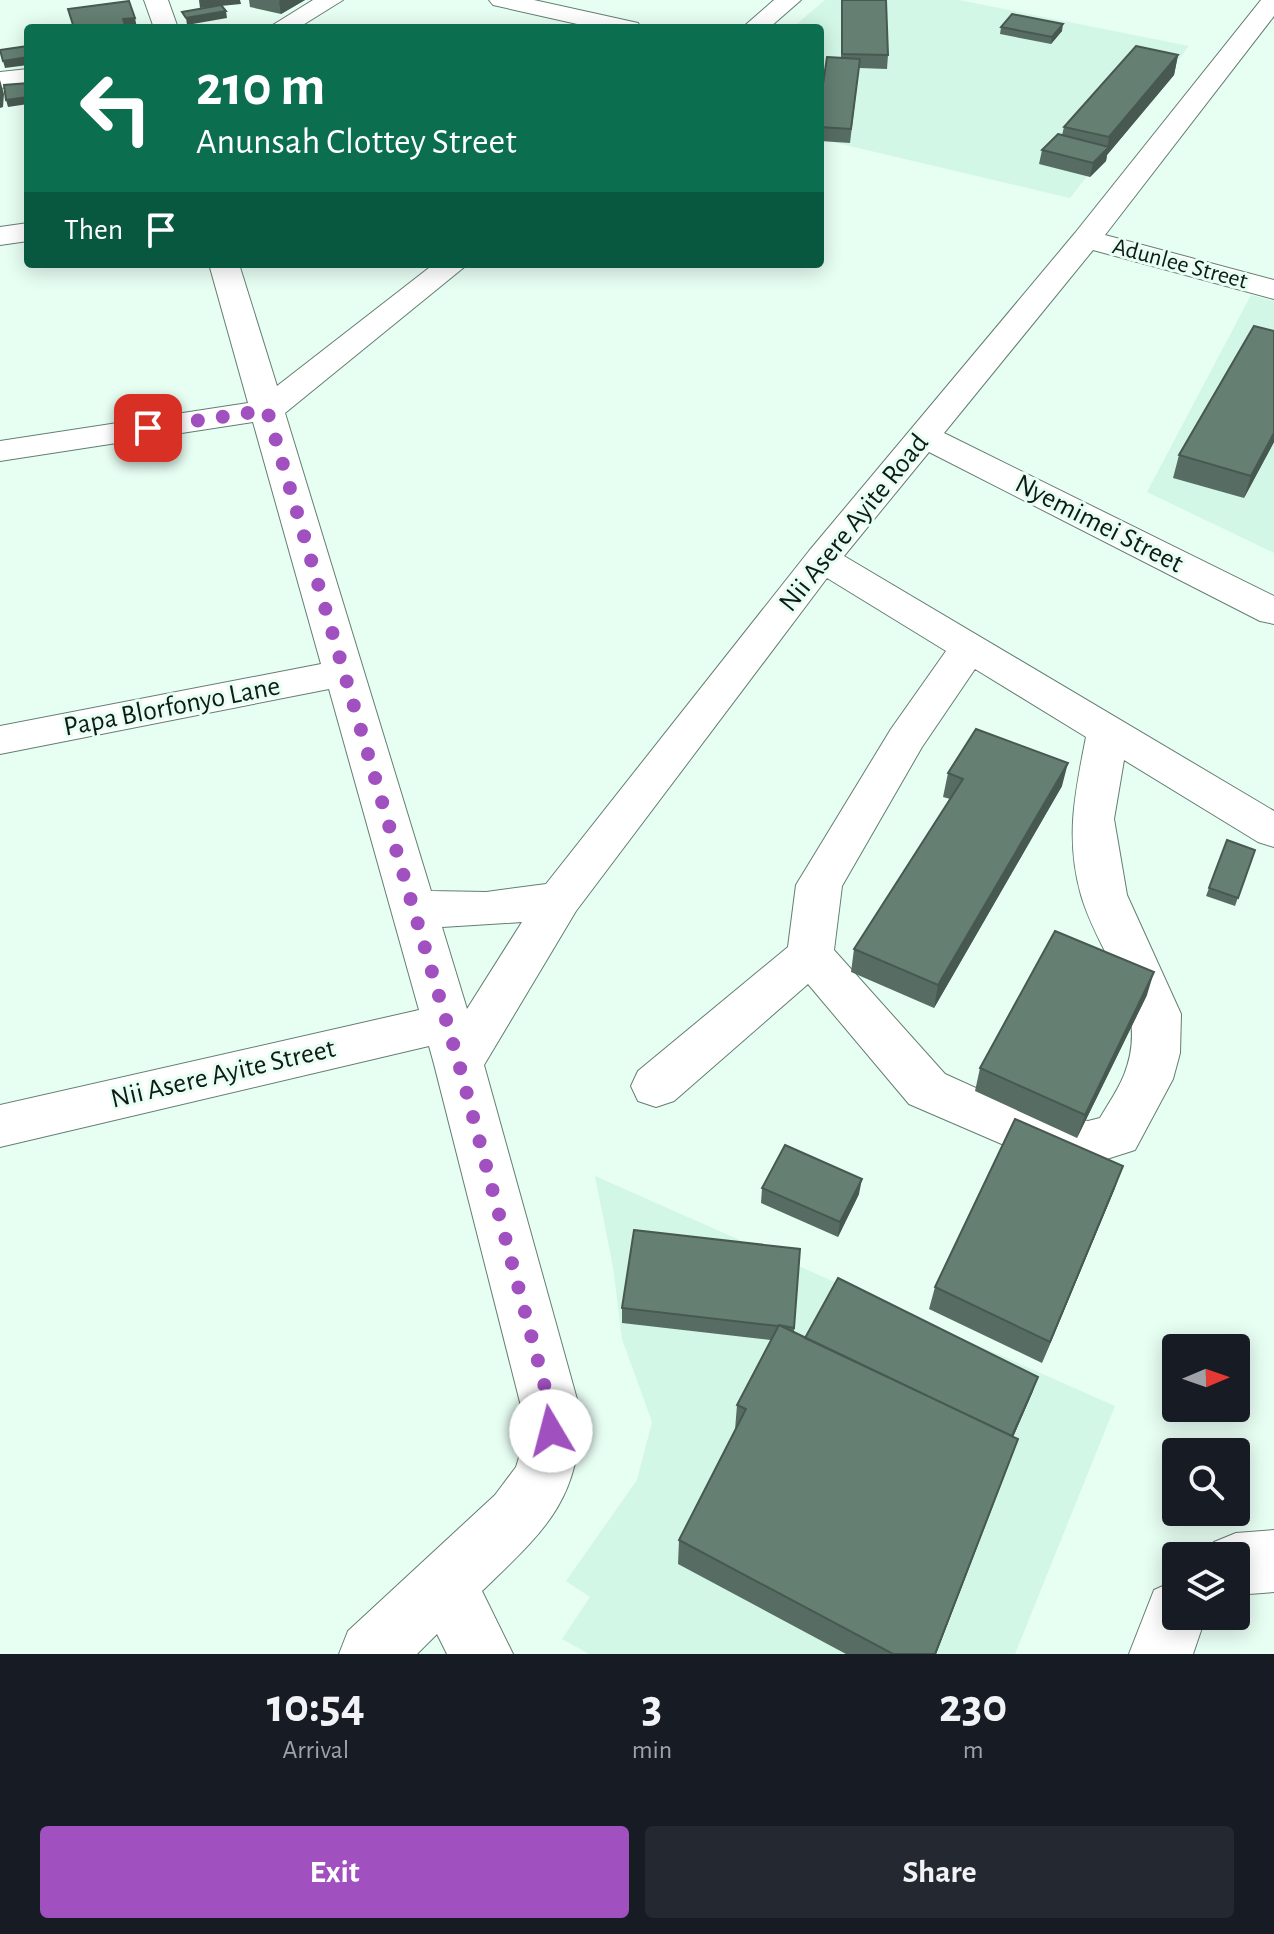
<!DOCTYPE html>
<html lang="en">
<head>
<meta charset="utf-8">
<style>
	:root { --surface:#171b24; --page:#242831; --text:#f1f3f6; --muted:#9ea1a6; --accent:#a150c0 }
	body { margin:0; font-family:"Alegreya Sans",sans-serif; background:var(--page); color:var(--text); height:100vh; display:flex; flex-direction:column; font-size:30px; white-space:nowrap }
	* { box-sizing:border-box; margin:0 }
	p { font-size:26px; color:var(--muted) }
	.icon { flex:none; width:44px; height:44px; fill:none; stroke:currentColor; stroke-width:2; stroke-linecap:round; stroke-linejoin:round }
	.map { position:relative; height:1654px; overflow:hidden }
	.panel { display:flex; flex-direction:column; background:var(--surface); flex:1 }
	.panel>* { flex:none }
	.banner { position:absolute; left:24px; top:24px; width:800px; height:244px; border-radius:8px; box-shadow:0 4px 20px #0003; background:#0b6e4f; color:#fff; overflow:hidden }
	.needle { width:52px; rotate:88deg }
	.tools { position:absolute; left:1162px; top:1334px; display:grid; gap:16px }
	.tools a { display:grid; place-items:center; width:88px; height:88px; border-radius:8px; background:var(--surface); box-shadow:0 4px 20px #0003; font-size:40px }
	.pin { position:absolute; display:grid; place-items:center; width:68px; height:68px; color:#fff; margin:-34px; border-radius:16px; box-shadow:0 4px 12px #0006 }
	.me { position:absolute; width:88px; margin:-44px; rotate:352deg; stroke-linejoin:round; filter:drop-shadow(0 0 6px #0008) }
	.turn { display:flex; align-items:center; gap:28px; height:168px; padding:0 40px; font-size:36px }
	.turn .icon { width:104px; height:104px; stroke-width:2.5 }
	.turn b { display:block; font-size:56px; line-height:68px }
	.then { display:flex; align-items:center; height:76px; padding:0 40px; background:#0003; gap:16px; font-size:30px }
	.eta { display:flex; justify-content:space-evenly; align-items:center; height:136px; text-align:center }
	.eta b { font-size:48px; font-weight:600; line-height:56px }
	.primary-button { display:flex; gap:16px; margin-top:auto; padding:16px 40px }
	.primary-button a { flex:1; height:92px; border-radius:8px; background:var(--accent); color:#fff; font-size:32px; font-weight:600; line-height:92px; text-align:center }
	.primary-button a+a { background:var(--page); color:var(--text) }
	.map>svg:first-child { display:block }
	.built { fill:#d2f7e6 }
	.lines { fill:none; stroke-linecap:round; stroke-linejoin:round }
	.minor-casing { stroke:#647e72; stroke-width:2 }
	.minor { fill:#fff; fill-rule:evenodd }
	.wall { fill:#576d63 }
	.shaded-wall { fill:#475950 }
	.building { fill:#657f73; stroke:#475950; stroke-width:2 }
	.route { stroke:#a150c0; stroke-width:14; stroke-dasharray:0 25.2 }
	.labels { text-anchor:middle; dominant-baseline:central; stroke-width:6; stroke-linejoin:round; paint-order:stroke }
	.far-street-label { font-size:24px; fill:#101b16; stroke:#e7fef3 }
	.street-label { font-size:28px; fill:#101b16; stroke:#e7fef3 }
</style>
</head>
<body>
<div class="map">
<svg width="1274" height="1654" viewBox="0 0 1274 1654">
	<rect width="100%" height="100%" fill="#e7fef3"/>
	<path class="built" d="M825,0H959L1189,46L1070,198L820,139V28H792Z
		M1251,295L1274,301V553L1147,492Z
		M595,1176L1115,1406L1015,1654H589L562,1639L590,1597L566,1581L637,1480L652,1422L622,1339L613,1267Z"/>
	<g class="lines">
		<g class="minor-casing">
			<path id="minor" d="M144,0H168L178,28H154Z
				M313,0H343L298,28H268Z
				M489,0H534L638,23L641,28H595L493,5Z
				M774,0H801L769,28H742Z
				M1261,0H1274V16L1105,235L1274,280V299L1093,250L944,433L1274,596V624L1260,621L929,452L844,556L1274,811V847L1258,842L1124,760L1114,819L1127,895L1181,1014L1180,1053L1173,1079L1135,1150L1088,1165L1011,1148L909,1104L808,984L674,1101L656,1107L638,1101L631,1086L638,1071L788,947L796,885L891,729L946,651L827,578L576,911L484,1065L580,1410C581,1501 543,1532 482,1591L513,1654H447L437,1634L417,1654H339L348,1631L495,1495L516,1467L521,1451L522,1410L434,1064L429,1046L0,1147V1105L419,1010L329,689L0,754V726L321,664L253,422L0,461V441L248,403L209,264H239L277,386L434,264H468L285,413L431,891L486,892L546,884L809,551L1075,233ZM975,669L1086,737C1075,793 1065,838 1081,895C1099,958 1152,1005 1124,1075C1118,1090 1108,1104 1100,1118L1088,1121L1018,1107L945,1074L834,950L842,886L922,747ZM522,922L467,1009L442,927Z
				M28,69V85L0,88V72Z
				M28,223V241L0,245V227Z
				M1274,1530V1592L1236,1595V1556H1208L1214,1542L1236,1533Z
				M1176,1580V1616H1206L1193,1654H1129L1154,1590Z"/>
		</g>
		<use href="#minor" class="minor"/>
	</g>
	<path class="wall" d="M249,0H305L281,14L250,7Z
		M842,0L888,55L887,69L859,68L850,143L820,141V104L841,57Z
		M1001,27L1062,31L1051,44L1000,34Z
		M1178,55L1174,75L1107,155L1106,161L1090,177L1039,164L1042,150L1062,135L1064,127Z
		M1274,442L1244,498L1173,478L1179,455Z
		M948,773L1062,786L934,1008L851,972L854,949L950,799L943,797Z
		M1227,840L1255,850L1235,906L1206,896Z
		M1147,995L1077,1138L975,1091L980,1068Z
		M762,1188L859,1194L838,1237L761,1203Z
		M1115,1188L1042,1363L929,1309L935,1287Z
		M800,1249L794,1332L805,1338L1033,1391L1013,1437L1018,1439L1009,1464L936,1654H846L678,1564L679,1540L735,1430L737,1405L771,1340L622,1323V1308Z"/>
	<path class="shaded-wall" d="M199,0H240L241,4L200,8Z
		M281,0H305L281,14L279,1Z
		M226,11L227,18L187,25L186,18Z
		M135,18L137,28H125L123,19Z
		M1063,24L1062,31L1051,44L1052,37Z
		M1178,55L1174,75L1107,155L1106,161L1090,177L1093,163L1107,149L1109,137Z
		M28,57V65L5,68L3,61Z
		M0,80L4,94L3,107L0,108Z
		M28,97V104L8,107L6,100Z
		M1274,433V442L1244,498L1251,476Z
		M1068,763L1062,786L934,1008L938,985Z
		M1154,972L1147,995L1077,1138L1085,1115Z
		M1123,1166L1115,1188L1042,1363L1050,1342Z
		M862,1179L859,1194L838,1237L840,1222Z
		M1038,1377L1033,1391L1004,1458L1009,1444Z
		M1018,1439L936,1654H935Z"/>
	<path class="building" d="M842,0H886L888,55L842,54Z
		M129,1L135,18L123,19L126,28H74L68,9Z
		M221,5L226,11L186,18L182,12Z
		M1012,14L1063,24L1052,37L1001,27Z
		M28,46V57L3,61L0,50Z
		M1136,46L1178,55L1109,137L1064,127Z
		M827,57L860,59L851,129L820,127V104Z
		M28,83V97L6,100L4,85Z
		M1058,134L1109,147L1093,163L1042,150Z
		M1254,326L1274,331V433L1251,476L1179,455Z
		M976,729L1068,763L938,985L854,949L963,779L948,773Z
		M1227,840L1255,850L1238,898L1209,888Z
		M1055,931L1154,972L1085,1115L980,1068Z
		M1015,1119L1123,1166L1050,1342L935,1287Z
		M785,1145L862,1179L840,1222L762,1188Z
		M634,1230L800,1249L794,1328L779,1325L778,1326L622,1308Z
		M838,1278L1038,1377L1012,1436L805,1338Z
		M779,1325L1018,1439L935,1654H893L679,1540L746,1409L737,1405Z"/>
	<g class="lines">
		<path class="route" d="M148,428L267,410L459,1064L551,1410V1431"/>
	</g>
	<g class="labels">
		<g class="far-street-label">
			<text transform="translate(1180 264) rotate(15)">Adunlee Street</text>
		</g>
		<g class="street-label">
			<text transform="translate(854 523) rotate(-51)">Nii Asere Ayite Road</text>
			<text transform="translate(1099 524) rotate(27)">Nyemimei Street</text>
			<text transform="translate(172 707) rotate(-11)">Papa Blorfonyo Lane</text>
			<text transform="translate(223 1074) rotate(-13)">Nii Asere Ayite Street</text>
		</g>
	</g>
</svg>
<div class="tools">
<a><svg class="needle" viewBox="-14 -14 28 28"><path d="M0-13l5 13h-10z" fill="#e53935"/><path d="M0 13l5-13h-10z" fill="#9ea1a6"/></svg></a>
<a><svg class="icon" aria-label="search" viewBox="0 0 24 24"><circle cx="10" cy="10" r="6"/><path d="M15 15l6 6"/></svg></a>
<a><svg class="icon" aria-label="layers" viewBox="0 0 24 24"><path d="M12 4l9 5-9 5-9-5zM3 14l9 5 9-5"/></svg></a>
</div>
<div class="pin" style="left:148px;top:428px;background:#d93025"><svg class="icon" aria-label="arrive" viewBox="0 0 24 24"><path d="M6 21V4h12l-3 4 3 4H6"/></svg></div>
<svg class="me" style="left:551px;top:1431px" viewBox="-20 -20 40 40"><circle r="19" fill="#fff"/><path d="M0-13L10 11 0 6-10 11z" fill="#a150c0"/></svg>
<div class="banner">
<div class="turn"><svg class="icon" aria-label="left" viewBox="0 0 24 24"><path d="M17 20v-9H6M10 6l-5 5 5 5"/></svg><div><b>210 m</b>Anunsah Clottey Street</div></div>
<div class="then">Then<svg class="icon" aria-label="arrive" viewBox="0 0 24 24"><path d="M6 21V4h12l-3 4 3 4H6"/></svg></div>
</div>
</div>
<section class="panel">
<div class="eta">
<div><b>10:54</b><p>Arrival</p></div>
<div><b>3</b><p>min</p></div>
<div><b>230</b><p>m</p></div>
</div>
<div class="primary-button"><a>Exit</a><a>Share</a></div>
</section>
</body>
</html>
